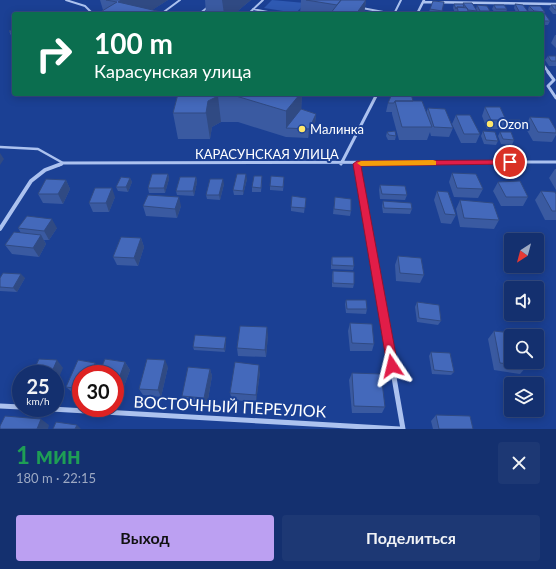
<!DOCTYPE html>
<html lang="ru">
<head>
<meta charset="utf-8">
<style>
	:root { --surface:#14306f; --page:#1d3874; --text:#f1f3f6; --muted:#9da9c3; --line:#334b82; --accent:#bca0f2 }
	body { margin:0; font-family:Lato,sans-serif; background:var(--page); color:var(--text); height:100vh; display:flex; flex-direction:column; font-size:15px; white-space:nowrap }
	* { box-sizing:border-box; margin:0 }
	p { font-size:13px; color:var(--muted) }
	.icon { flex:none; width:22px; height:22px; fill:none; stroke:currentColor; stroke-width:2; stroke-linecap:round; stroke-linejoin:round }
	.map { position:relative; height:429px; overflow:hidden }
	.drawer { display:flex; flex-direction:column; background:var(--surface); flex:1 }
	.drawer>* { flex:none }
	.guide { position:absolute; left:12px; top:12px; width:532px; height:84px; border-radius:4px; box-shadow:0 2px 10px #0003,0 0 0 1px var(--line); background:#0b6e4f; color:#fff; overflow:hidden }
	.needle { width:26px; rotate:216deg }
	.fabs { position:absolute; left:504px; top:233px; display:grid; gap:8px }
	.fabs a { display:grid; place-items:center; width:40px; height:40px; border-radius:4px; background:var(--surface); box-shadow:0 2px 10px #0003,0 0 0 1px var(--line); font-size:20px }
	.speed { position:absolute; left:12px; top:365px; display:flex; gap:8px; font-size:20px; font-weight:700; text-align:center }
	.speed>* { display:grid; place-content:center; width:52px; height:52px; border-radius:50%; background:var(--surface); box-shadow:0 2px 10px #0003,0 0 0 1px var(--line); line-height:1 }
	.speed small { font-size:10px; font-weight:400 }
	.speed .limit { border:6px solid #d22; background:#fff; color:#111 }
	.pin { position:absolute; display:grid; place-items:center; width:34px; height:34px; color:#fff; margin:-17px; border:2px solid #fff; border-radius:50%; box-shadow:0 1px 4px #0007 }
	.me { position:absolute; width:44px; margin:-22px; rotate:350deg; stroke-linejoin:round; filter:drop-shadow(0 0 3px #0008) }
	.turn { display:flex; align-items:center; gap:14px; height:84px; padding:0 16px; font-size:18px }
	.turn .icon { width:52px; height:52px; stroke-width:2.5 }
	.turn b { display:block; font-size:28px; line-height:34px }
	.round { display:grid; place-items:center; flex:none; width:42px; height:42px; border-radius:4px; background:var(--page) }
	.headline { display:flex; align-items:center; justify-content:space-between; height:68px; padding:0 16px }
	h1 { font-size:24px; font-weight:700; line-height:30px; color:#1e9e55 }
	.cta { display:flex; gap:8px; margin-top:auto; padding:8px 16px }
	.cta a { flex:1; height:46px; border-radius:4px; background:var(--accent); color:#111; font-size:16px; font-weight:700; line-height:46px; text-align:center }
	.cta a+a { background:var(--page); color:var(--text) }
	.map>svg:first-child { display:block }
	.green { fill:#2e59b2 }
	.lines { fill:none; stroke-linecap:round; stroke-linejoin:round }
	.lane-far1 { stroke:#acc2ef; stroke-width:2 }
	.lane { stroke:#acc2ef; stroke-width:2.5 }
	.street-far3 { stroke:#acc2ef; stroke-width:2.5 }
	.street-far2 { stroke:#acc2ef; stroke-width:3 }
	.street-far1 { stroke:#acc2ef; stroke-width:4 }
	.street { stroke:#acc2ef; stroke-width:5 }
	.wall { fill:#3a5aa1 }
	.shaded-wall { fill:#304a83 }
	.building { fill:#4469bb; stroke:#304a83 }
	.route { fill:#e11d48; stroke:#92132f }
	.slow { fill:#f59e0b }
	.poi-dot { fill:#ffe76b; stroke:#1b4094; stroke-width:1.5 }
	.labels { text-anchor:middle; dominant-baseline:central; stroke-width:4; stroke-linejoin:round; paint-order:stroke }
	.poi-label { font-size:13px; fill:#fff; stroke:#1b4094; text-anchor:start }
	.street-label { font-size:13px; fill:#fff; stroke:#1b4094 }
	.near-street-label { font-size:16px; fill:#fff; stroke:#1b4094 }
</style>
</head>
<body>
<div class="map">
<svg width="556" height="429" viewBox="0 0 556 429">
	<rect width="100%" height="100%" fill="#1b4094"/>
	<path class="green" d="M272,0L305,3L296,13L264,8Z"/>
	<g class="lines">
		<path class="lane-far1" d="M66,0L85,6L93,14
			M362,8L394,14
			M253,9L278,14
			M161,14L180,0
			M199,14L208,7
			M248,14L263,0
			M394,14L401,0"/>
		<path class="lane" d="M0,147L38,149L63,163"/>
		<path class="street-far3" d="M423,2L556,4
			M417,14L424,0
			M542,63L549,73"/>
		<path class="street-far2" d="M548,72L554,80L548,86L556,98
			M357,163V165
			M341,164L377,94
			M59,165L63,163L556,162"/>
		<path class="street-far1" d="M357,164L377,281
			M0,229L31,181L45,170L61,164"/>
		<path class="street" d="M377,280L403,429
			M0,406L21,407
			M34,408L400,429"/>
	</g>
	<path class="wall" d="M100,0H168L152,10L170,14H104L102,11L103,10Z
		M205,0H251L234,14H206Z
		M301,0H366L364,14H300Z
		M444,2L441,14H428L430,9Z
		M463,3L476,9L477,5L490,11L489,14H478L477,11L476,14H455V13L453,8L454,4H463Z
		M515,4L529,13L528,14H517L514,8Z
		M494,5L507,9L506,13H495L492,9Z
		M551,5H556V14H553L549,9Z
		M529,6L545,12L544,14L550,21L548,25H542V14H531L528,10Z
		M14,29V40H13L9,31Z
		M555,35H556V48L551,43Z
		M548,56H556V66H549L545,60Z
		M178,94H302L301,109L316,114L315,123L308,138L286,137L238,122H221L212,127L210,139H178L173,113Z
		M392,94L413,101L426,113L428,108L453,128L449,137L431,136L430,132L427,140H399L392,114V112H386L388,103Z
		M485,107L506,120L502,129H487L482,116Z
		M456,115L480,134L476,143H461L452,124Z
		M530,117L556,130V135L552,142L533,141L525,127Z
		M509,120L523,126L520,130H509L507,124Z
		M483,131L498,141L496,145L484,144L481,136Z
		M387,132L396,136L395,140H388L386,136Z
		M500,132L514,140L512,145L501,144L498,136Z
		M555,169H556V190L549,178Z
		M452,173L483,189L478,198L454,197L449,182Z
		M168,174L169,179L165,193H149L148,188Z
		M196,177L197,182L194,196L177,195L176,191Z
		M130,178L132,182L128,192L118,191L116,187Z
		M247,179L243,195H234L233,190Z
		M66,180L70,189L63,204L43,203L38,194Z
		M262,181L261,192H252V187Z
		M284,181L283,191L270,190V186Z
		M498,182L528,197L523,206H501L493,191Z
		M224,184L220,200L207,199L206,195Z
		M380,185L407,195L405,200L380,199L379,190Z
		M437,191L456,215L451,224L441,223L434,200Z
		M541,191L556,194V220H545L535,200Z
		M115,197L109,212H93L89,203Z
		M335,197L351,211L350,216L333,214Z
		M306,198L304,213L291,211V207Z
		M460,200L499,220L494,229L460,227L456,209Z
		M383,201L412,209L410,214L383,213L382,206Z
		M143,206H181L177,218L146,216Z
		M18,228H57L49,240H44L46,244L39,257L12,254L5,245L21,233Z
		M141,238L144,247L138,266L117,265L113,257Z
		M398,256L424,275L420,283L396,281L395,265Z
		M332,257L354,266L353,270L331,269V261Z
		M333,271L354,284L353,288L332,287V275Z
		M0,278H25L17,292L0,291Z
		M346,300L367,309L366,314L346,313L345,304Z
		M417,302L441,321L438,325L417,322L415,307Z
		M350,323L374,344L372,351H350L348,331Z
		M494,331L527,366L520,374L494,370L488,339Z
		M268,335L266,357L238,356L237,348Z
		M226,341L225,352L194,350L193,347Z
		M431,352L454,372L451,375L432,374L429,356Z
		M105,359L125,362L130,370L120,397L115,396V374H81V395L73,393L66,387L78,360L95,363L100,370Z
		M168,367L161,397L143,395L139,389Z
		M210,369L212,376L207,405L185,403L182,396Z
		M260,372L256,402L232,400L230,393Z
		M352,373L385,407L382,413H352L349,380Z
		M436,415L473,429H433L431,421Z"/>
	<path class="shaded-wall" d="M121,0H168L146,14L117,3Z
		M222,0H251L234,14H224Z
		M364,0H366L364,14H353Z
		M300,94H302L301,118L286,128V111Z
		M218,96L221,122L212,127L210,139L206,113L208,101Z
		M316,114L315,123L308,138L309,129Z
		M0,153L4,159L0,165Z
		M168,174L169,179L165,193L164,188Z
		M246,174L247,179L243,195V191Z
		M196,177L197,182L194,196L193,191Z
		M130,178L132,182L128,192L126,187Z
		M223,179L224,184L220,200L219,195Z
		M66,180L70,189L63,204L58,194Z
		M112,188L115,197L109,212L106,203Z
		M179,197L181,206L177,218L175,209Z
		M52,219L57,228L49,240L44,231Z
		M41,235L46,244L39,257L33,248Z
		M141,238L144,247L138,266L134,258Z
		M21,274L25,278L17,292L13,288Z
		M267,327L268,335L266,357L265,350Z
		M226,337V341L225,352L224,349Z
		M57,360L63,368L55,387V374H51Z
		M165,360L168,367L161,397L158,390Z
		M125,362L130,370L120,397L115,391V389Z
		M95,363L101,370L99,374H91Z
		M259,365L260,372L256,402V395Z
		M210,369L212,376L207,405L204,398Z
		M41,419L49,425L48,429H37Z
		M77,425L81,429H75Z"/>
	<path class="building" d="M106,0H121L118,2L170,14H117L102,11L117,2Z
		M306,0H341L337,5Z
		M341,0H366L356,14H330Z
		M433,1L444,2L442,11L430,9Z
		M463,3H472L477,11L468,10L467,8L466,7Z
		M454,4H463L464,7H457L456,9Z
		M515,4L523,5L529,13H520Z
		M477,5L487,6L490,11H480Z
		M494,5H504L507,9H496Z
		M551,5H556V10H555Z
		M529,6H540L545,12L534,11Z
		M457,7L467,8L469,14H459Z
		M247,12L257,14H245Z
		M542,14H545L550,21H542Z
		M14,29V34L9,31Z
		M548,56H556V61H551Z
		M178,94H300L286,111L236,96H218L208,101L206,113H173Z
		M392,94H411L413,101H395L394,103H388Z
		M395,101H422L432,127H402Z
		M485,107H500L506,120H491Z
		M428,108L445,109L453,128L434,127Z
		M301,109L316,114L309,129L286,128Z
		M456,115H470L480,134H464Z
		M530,117L549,118L556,130V133L538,132Z
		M509,120H520L523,126L512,125Z
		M395,131L396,136L389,135L387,132Z
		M483,131L495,132L498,141L486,140Z
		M500,132H511L514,140L503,139Z
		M452,173L476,174L483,189L457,188Z
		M152,174H168L164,188H148Z
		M237,174H246L243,191L233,190Z
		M254,176H262L261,188L252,187Z
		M271,176L284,177L283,187L270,186Z
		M121,177L130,178L126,187H116Z
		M180,177H196L193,191H176Z
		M46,179L66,180L58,194H38Z
		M210,179H223L219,195H206Z
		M520,181L528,197H506L498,182Z
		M380,185L405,186L407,195L382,194Z
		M95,188H112L106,203H89Z
		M437,191L448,192L456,215L445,214Z
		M541,191L555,192L556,194V211H552Z
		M148,195L179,197L175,209L143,206Z
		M292,196L306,198L305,208L291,207Z
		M335,197L351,199V211L334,209Z
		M460,200L493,203L499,220L464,218Z
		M383,201L411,203L412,209L384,208Z
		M27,216L52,219L44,231L18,228Z
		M14,232L41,235L33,248L5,245Z
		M121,237L141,238L134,258L113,257Z
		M398,256L421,258L424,275L400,273Z
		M332,257H353L354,266L332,265Z
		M333,271L354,272V284L333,283Z
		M3,273L21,274L13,288L0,287V278Z
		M346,300H366L367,309H347Z
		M417,302L439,305L441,321L419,318Z
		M350,323L372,324L374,344L352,343Z
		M240,326L267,327L265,350L237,348Z
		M494,331L520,334V336H511V362H526L527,366L500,363Z
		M195,335L226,337L224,349L193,347Z
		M431,352L450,353L454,372L434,370Z
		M39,359L57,360L51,374H32Z
		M105,359L125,362L115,389V374H99Z
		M147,359L165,360L158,390L139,389Z
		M78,360L95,363L91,374H81V389L66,387Z
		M235,362L259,365L256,395L230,393Z
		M188,367L210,369L204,398L182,396Z
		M352,373L381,374L385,407L354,406Z
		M436,415L470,416L473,429H439Z
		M5,416L41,419L37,429H0V426Z
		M56,422L77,425L75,429H53Z"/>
	<path class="route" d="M510,160L514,162L513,164L361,166L398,366L396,371L392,372L388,371L353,164L357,161Z"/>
	<path class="slow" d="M433,160L436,161V165L361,166L357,163L361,161Z"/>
	<g class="poi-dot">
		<circle cx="490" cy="124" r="4"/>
		<circle cx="302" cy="129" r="4"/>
	</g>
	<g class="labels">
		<g class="poi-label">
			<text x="498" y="124">Ozon</text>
			<text x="310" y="129">Малинка</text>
		</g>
		<g class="street-label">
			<text x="267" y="154">КАРАСУНСКАЯ УЛИЦА</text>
		</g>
		<g class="near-street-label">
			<text transform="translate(230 406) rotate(3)">ВОСТОЧНЫЙ ПЕРЕУЛОК</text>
		</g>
	</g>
</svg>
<div class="fabs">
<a><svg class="needle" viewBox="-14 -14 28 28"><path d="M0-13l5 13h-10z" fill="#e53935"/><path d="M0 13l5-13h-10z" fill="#9da9c3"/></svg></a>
<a><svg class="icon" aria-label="sound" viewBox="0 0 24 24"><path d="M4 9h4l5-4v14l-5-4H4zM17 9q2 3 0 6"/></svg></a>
<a><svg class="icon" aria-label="search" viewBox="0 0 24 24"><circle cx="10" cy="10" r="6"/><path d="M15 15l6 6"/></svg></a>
<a><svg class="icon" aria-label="layers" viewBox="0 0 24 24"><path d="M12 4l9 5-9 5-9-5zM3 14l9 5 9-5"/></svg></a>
</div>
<div class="speed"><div>25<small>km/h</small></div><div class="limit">30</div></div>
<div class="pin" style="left:510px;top:162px;background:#d93025"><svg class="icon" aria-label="arrive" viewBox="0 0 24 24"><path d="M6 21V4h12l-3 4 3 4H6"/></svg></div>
<svg class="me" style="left:392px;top:366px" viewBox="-20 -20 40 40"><path d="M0-17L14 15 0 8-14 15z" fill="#e11d48" stroke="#fff" stroke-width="4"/></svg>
<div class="guide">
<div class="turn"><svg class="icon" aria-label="right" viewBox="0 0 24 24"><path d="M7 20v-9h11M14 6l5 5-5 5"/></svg><div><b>100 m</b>Карасунская улица</div></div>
</div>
</div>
<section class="drawer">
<div class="headline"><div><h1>1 мин</h1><p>180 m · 22:15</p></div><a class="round"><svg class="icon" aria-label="close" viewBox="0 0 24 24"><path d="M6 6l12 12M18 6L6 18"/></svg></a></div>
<div class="cta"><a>Выход</a><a>Поделиться</a></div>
</section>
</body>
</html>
